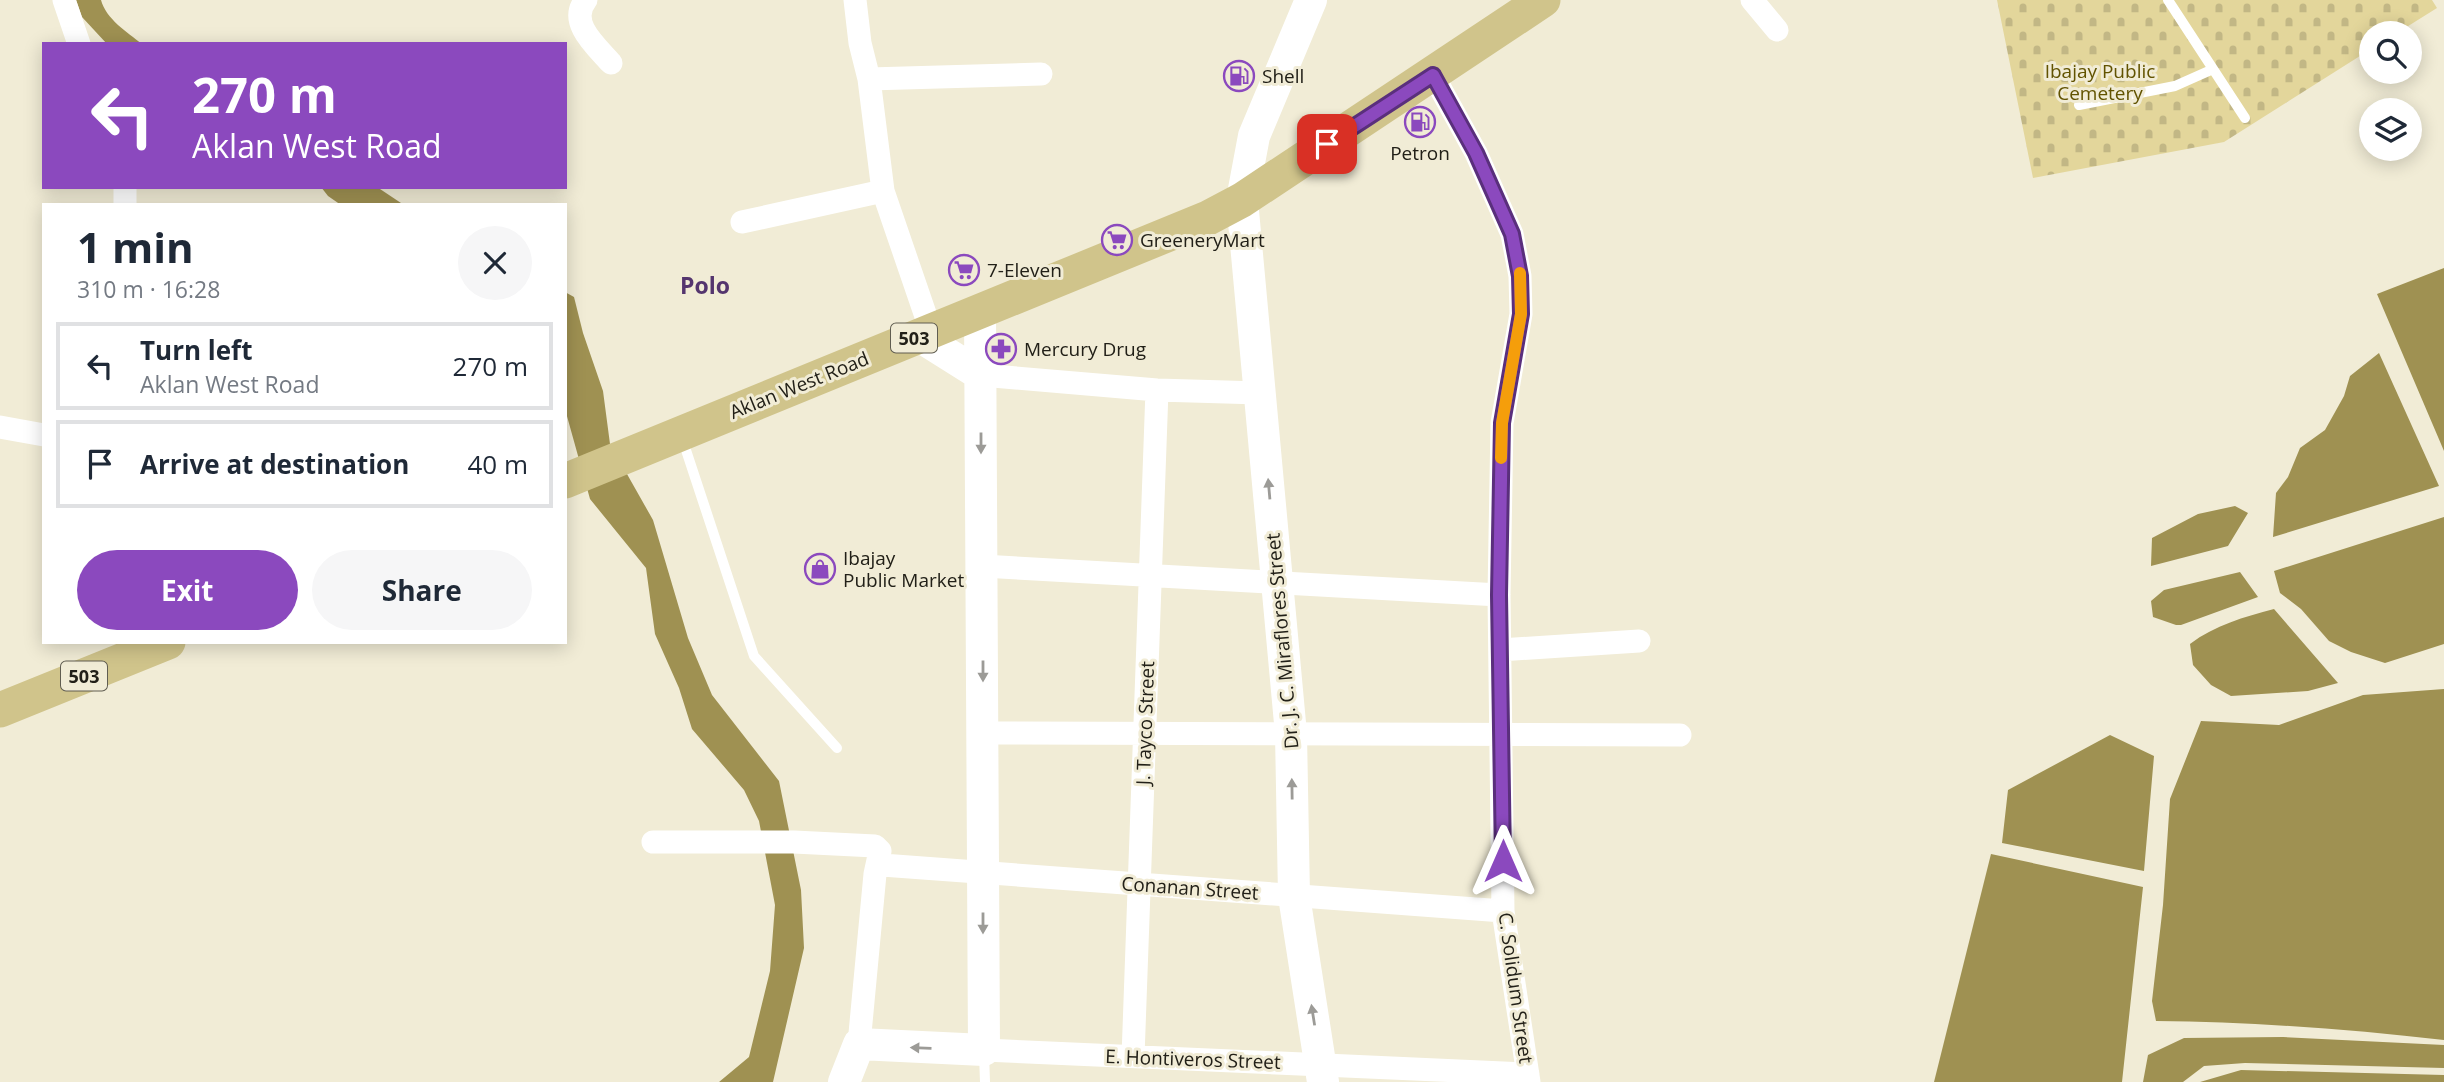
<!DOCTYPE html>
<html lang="en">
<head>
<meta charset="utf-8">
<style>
	:root { --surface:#fff; --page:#f6f6f7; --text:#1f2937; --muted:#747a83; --line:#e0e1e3; --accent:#8b49be }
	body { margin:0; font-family:"Open Sans",sans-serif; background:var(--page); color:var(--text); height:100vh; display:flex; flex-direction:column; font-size:26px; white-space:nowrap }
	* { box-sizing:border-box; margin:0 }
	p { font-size:23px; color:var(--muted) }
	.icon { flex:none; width:38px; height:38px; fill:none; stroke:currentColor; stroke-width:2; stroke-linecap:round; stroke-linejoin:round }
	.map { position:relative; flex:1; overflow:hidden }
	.sheet { position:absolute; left:42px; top:203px; width:525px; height:441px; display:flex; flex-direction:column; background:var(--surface); border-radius:0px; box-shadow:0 4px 18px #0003 }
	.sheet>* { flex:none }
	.banner { position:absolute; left:42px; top:42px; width:525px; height:147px; border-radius:0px; box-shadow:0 4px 18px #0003; background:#8b49be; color:#fff; overflow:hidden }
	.tools { position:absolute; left:2359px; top:21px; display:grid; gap:14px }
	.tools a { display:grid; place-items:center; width:63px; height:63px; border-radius:50%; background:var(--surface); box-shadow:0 4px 18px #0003; font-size:35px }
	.pin { position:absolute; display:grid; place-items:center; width:60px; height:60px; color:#fff; margin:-30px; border-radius:14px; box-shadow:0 4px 10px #0006 }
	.me { position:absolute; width:77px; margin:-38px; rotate:0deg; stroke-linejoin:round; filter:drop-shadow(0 0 5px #0008) }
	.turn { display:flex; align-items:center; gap:24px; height:147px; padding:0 35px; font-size:32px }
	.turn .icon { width:91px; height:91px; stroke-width:2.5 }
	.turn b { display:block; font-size:49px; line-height:60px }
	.round { display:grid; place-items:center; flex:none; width:74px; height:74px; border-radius:37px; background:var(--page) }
	.head { display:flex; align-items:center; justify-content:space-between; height:119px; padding:0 35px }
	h1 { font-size:42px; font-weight:700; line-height:52px }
	.button { display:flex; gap:14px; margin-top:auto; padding:14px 35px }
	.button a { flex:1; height:80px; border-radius:42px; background:var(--accent); color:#fff; font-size:28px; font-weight:700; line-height:80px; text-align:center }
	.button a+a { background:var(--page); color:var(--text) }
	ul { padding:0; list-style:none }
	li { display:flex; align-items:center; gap:21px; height:88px; margin:0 14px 10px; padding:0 21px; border:4px solid var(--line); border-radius:0px }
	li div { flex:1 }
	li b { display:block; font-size:26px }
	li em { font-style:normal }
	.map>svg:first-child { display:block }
	.cemetery { fill:url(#cemetery-stones) }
	.water { fill:#9f9152 }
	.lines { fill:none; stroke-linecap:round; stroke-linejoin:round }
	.lane { stroke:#fff; stroke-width:10 }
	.street { stroke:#fff; stroke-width:23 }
	.secondary { stroke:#fff; stroke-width:32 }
	.primary { stroke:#d0c48b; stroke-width:35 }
	.oneway { fill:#9c9b97 }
	.route-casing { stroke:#5a2f7c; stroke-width:18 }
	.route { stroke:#8b49be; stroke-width:12 }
	.slow { stroke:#f59e0b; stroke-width:12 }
	.labels { text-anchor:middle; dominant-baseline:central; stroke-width:6; stroke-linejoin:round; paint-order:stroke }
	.shield { fill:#f1ecd6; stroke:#605d51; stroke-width:2 }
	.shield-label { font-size:18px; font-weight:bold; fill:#222018 }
	.park-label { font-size:19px; fill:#625300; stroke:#f1ecd6 }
	.poi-label { font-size:19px; fill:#222018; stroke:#f1ecd6; text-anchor:start }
	.street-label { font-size:19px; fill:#222018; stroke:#f1ecd6 }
	.quarter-label { font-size:23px; font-weight:bold; fill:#54356e; stroke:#f1ecd6 }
</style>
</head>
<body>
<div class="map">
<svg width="2444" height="1082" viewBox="0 0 2444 1082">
	<defs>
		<pattern id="cemetery-stones" width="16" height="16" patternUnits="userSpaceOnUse" patternTransform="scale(1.75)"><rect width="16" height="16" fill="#e3d69b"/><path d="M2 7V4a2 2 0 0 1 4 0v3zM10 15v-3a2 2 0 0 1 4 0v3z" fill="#c2b785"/></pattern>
	</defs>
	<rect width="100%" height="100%" fill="#f1ecd6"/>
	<path class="cemetery" d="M1997,0H2432L2437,8L2397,33H2371V49L2224,142L2033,178Z"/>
	<path class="water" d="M76,0H101C106,19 127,32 142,44H107L82,17Z
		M321,187H377L404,205H341L328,196Z
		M2444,268V451L2377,294Z
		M565,292L574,297L583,333L603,391L610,444L653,520L688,638L712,695L779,781L801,890L804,948L773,1082H719L749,1057L770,971L775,905L759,821L744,790L692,729L679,688L655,634L646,568L590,499L565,409Z
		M2379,353L2439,486L2273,537L2276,493L2288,477L2300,448L2325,430L2344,396L2350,376Z
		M2235,506L2248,513L2228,546L2151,566L2152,538L2198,514Z
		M2444,517V644L2385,663L2351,652L2329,641L2301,609L2280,593L2274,571Z
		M2240,572L2258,597L2181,625H2176L2153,617L2151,601L2164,590Z
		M2274,609L2338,683L2308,691L2231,696L2211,685L2193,665L2190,644C2215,625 2244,617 2274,609Z
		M2444,689V1040C2348,1029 2253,1022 2156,1021L2152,1001L2163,905L2170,799L2201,721L2279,725L2363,695Z
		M2110,735L2154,756L2144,871L2002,843L2008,790Z
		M1991,854L2143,887L2122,1082H1934Z
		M2283,1037L2444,1045V1068L2245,1063L2204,1066L2183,1082H2143L2148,1055L2184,1038Z
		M2241,1070L2444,1075V1082H2200Z"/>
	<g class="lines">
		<path class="lane" d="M2168,0L2245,118
			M2079,105L2175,86L2211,70
			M682,438L754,656L837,748
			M984,1053L985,1082"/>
		<path class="street" d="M64,0L79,44
			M586,0C567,22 597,47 611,63
			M855,0L860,43L869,79L883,191L931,331
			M1752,0L1777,30
			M1433,75L1476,153L1512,234L1520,276L1521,314L1502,423L1499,595L1503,911L1529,1082
			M869,79L1041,74
			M125,205V187
			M742,222L883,191
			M981,375L1157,390L1260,393
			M0,427L44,435
			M982,566L1499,595
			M1500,650L1639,641
			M983,733L1680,735
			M653,842H794L875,846L880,851L875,874L859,1044
			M878,862L882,865L1503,911
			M984,1050L1528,1074
			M1133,1057L1157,390"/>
		<path class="secondary" d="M1311,0L1254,136L1242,200L1291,734L1294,896L1323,1082
			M919,336L981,375
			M844,1082L859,1044L984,1050L980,311"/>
		<path class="primary" d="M565,481L1208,218L1242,200L1543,0
			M0,710L168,642"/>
	</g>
	<defs><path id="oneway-solid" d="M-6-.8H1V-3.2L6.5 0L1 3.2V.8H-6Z" transform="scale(1.75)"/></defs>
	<g class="oneway">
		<use href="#oneway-solid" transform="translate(981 443) rotate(90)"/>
		<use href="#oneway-solid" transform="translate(1269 489) rotate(-95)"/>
		<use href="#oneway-solid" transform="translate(983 671) rotate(90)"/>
		<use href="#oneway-solid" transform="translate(1292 789) rotate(-91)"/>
		<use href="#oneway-solid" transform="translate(983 923) rotate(90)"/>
		<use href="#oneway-solid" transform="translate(1313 1015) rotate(-99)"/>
		<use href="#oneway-solid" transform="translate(921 1048) rotate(-178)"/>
	</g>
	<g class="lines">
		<g class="route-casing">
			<path id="route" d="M1327,144L1433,75L1476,153L1512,234L1520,276L1521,314L1502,423L1499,595L1503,861"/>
		</g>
		<use href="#route" class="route"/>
		<path class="slow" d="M1501,458L1502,423L1521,314L1520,273"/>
	</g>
	<defs>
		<g id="fuel-ring" transform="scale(1.575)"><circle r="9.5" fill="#f1ecd6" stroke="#8b49be" stroke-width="1.5"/><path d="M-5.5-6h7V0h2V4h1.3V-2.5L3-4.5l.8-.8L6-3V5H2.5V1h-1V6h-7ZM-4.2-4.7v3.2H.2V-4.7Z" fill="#8b49be"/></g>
		<g id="supermarket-ring" transform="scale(1.575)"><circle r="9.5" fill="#f1ecd6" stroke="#8b49be" stroke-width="1.5"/><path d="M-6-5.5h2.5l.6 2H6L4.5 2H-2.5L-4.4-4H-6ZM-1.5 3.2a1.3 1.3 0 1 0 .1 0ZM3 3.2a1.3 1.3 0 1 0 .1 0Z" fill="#8b49be"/></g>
		<g id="pharmacy-ring" transform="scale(1.575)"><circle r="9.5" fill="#f1ecd6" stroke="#8b49be" stroke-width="1.5"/><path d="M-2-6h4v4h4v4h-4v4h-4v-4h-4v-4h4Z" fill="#8b49be"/></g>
		<g id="shop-ring" transform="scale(1.575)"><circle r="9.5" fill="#f1ecd6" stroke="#8b49be" stroke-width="1.5"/><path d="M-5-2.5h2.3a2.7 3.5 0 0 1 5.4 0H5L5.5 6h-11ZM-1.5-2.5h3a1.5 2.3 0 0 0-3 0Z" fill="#8b49be"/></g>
	</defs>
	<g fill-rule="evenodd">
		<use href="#fuel-ring" x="1239" y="76"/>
		<use href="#fuel-ring" x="1420" y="122"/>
		<use href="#supermarket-ring" x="1117" y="240"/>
		<use href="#supermarket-ring" x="964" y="270"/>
		<use href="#pharmacy-ring" x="1001" y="349"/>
		<use href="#shop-ring" x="820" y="569"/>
	</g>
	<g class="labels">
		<g class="shield">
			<rect x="891" y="323.5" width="46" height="29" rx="5"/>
			<rect x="61" y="661.5" width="46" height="29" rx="5"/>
		</g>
		<g class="shield-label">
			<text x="914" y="338">503</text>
			<text x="84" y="676">503</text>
		</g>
		<g class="park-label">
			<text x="2100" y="71">Ibajay Public<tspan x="2100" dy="22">Cemetery</tspan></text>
		</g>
		<g class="poi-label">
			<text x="1262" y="76">Shell</text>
			<text x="1420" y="153" text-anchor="middle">Petron</text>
			<text x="1140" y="240">GreeneryMart</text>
			<text x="987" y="270">7-Eleven</text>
			<text x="1024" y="349">Mercury Drug</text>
			<text x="843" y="558">Ibajay<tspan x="843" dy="22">Public Market</tspan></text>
		</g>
		<g class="street-label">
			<text transform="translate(799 385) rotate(-22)">Aklan West Road</text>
			<text transform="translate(1282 641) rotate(-95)">Dr. J. C. Miraflores Street</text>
			<text transform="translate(1145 723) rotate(-88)">J. Tayco Street</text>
			<text transform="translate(1190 888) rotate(4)">Conanan Street</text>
			<text transform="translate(1516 988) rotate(82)">C. Solidum Street</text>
			<text transform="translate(1193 1059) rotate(2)">E. Hontiveros Street</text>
		</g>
		<g class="quarter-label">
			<text x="705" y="285">Polo</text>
		</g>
	</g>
</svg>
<div class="tools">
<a><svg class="icon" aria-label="search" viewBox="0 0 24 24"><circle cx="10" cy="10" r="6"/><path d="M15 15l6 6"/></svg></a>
<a><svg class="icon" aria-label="layers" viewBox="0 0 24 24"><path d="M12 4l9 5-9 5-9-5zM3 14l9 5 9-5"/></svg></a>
</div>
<div class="pin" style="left:1327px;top:144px;background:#d93025"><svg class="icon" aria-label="arrive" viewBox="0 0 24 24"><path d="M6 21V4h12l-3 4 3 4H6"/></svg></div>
<svg class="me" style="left:1503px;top:861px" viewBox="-20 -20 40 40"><path d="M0-17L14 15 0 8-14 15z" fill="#8b49be" stroke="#fff" stroke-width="4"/></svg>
<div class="banner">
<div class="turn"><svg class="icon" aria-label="left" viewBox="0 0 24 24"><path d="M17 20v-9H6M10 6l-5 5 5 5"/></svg><div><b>270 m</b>Aklan West Road</div></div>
</div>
<section class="sheet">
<div class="head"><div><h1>1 min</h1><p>310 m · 16:28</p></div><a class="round"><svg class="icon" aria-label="close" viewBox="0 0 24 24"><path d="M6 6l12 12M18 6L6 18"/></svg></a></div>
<ul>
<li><svg class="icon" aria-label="left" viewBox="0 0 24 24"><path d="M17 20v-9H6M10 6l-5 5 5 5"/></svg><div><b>Turn left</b><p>Aklan West Road</p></div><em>270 m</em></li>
<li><svg class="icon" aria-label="arrive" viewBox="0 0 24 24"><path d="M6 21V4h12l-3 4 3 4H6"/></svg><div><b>Arrive at destination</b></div><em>40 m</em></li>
</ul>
<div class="button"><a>Exit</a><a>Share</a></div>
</section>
</div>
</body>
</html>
